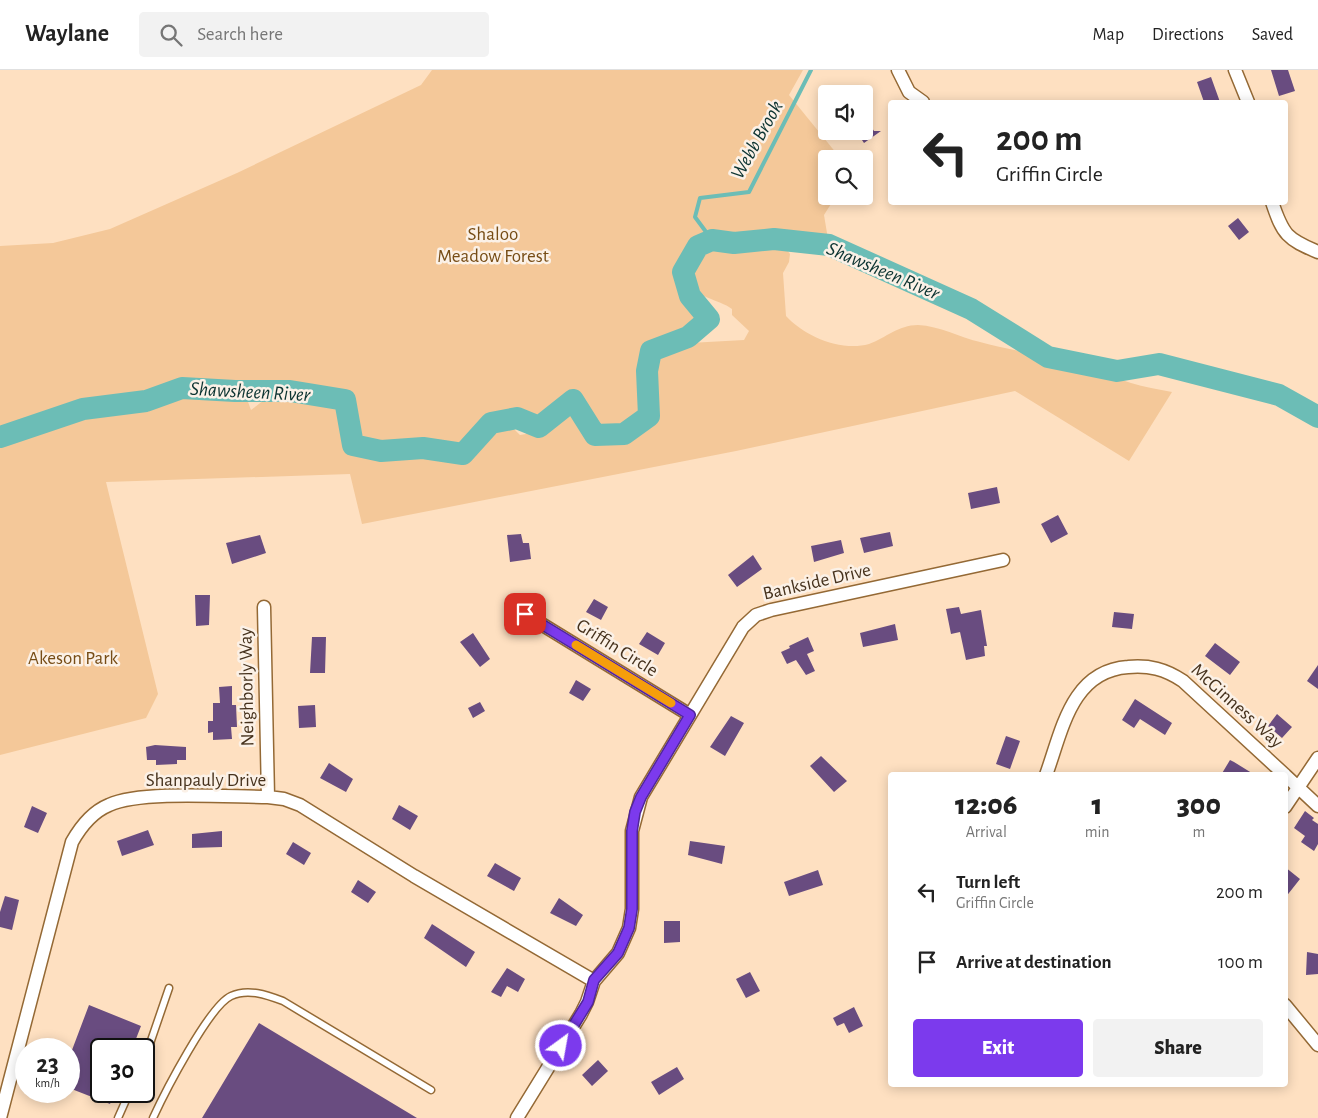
<!DOCTYPE html>
<html lang="en">
<head>
<meta charset="utf-8">
<style>
	:root { --surface:#fff; --page:#f2f2f2; --text:#222; --muted:#767676; --line:#e0e0e0; --accent:#7c3aed }
	body { margin:0; font-family:"Alegreya Sans",sans-serif; background:var(--page); color:var(--text); height:100vh; display:flex; flex-direction:column; font-size:19px; white-space:nowrap }
	* { box-sizing:border-box; margin:0 }
	p { font-size:16px; color:var(--muted) }
	.icon { flex:none; width:28px; height:28px; fill:none; stroke:currentColor; stroke-width:2; stroke-linecap:round; stroke-linejoin:round }
	.map { position:relative; flex:1; overflow:hidden }
	.sheet { position:absolute; left:888px; top:702px; width:400px; height:315px; display:flex; flex-direction:column; background:var(--surface); border-radius:5px; box-shadow:0 2px 12px #0003 }
	.sheet>* { flex:none }
	.banner { position:absolute; left:888px; top:30px; width:400px; height:105px; border-radius:5px; box-shadow:0 2px 12px #0003; background:#fff; color:var(--text); overflow:hidden }
	.buttons { position:absolute; left:818px; top:15px; display:grid; gap:10px }
	.buttons a { display:grid; place-items:center; width:55px; height:55px; border-radius:5px; background:var(--surface); box-shadow:0 2px 12px #0003; font-size:25px }
	.speed { position:absolute; left:15px; top:968px; display:flex; gap:10px; font-size:25px; font-weight:700; text-align:center }
	.speed>* { display:grid; place-content:center; width:65px; height:65px; border-radius:50%; background:var(--surface); box-shadow:0 2px 12px #0003; line-height:1 }
	.speed small { font-size:12px; font-weight:400 }
	.speed .limit { border:2px solid #111; border-radius:8px; background:#fff; color:#111 }
	.pin { position:absolute; display:grid; place-items:center; width:42px; height:42px; color:#fff; margin:-21px; border-radius:10px; box-shadow:0 2px 8px #0006 }
	.me { position:absolute; width:55px; margin:-28px; rotate:32deg; stroke-linejoin:round; filter:drop-shadow(0 0 4px #0008) }
	.turn { display:flex; align-items:center; gap:18px; height:105px; padding:0 25px; font-size:22px }
	.turn .icon { width:65px; height:65px; stroke-width:2.5 }
	.turn b { display:block; font-size:35px; line-height:42px }
	.eta { display:flex; justify-content:space-evenly; align-items:center; height:85px; text-align:center }
	.eta b { font-size:30px; font-weight:800; line-height:35px }
	.button { display:flex; gap:10px; margin-top:auto; padding:10px 25px }
	.button a { flex:1; height:58px; border-radius:5px; background:var(--accent); color:#fff; font-size:20px; font-weight:800; line-height:58px; text-align:center }
	.button a+a { background:var(--page); color:var(--text) }
	ul { padding:0; list-style:none }
	li { display:flex; align-items:center; gap:15px; height:70px; padding:0 25px }
	li div { flex:1 }
	li b { display:block; font-size:19px }
	li em { font-style:normal }
	header { display:flex; align-items:center; gap:30px; box-sizing:border-box; height:70px; padding:0 25px; background:var(--surface); border-bottom:1px solid var(--line) }
	header strong { font-size:24px }
	nav { display:flex; gap:28px; margin-inline-start:auto; font-size:18px }
	.search { width:350px; height:45px; background:var(--page); display:flex; align-items:center; gap:12px; box-sizing:border-box; padding:0 18px; border-radius:5px; color:var(--muted); font-size:19px }
	.map>svg:first-child { display:block }
	.green { fill:#f4c899; fill-rule:evenodd }
	.lines { fill:none; stroke-linecap:round; stroke-linejoin:round }
	.stream { stroke:#6cbdb6; stroke-width:4 }
	.river { stroke:#6cbdb6; stroke-width:22 }
	.building { fill:#694c80 }
	.lane-casing { stroke:#946935; stroke-width:9 }
	.street-casing { stroke:#946935; stroke-width:15 }
	.lane { stroke:#fff; stroke-width:6 }
	.street { stroke:#fff; stroke-width:12 }
	.route-casing { stroke:#51269a; stroke-width:12 }
	.route { stroke:#7c3aed; stroke-width:9 }
	.slow { stroke:#f59e0b; stroke-width:9 }
	.labels { text-anchor:middle; dominant-baseline:central; stroke-width:5; stroke-linejoin:round; paint-order:stroke }
	.park-label { font-size:19px; fill:#774d16; stroke:#fbf1e7 }
	.street-label { font-size:19px; fill:#46321d; stroke:#fbf1e7 }
	.water-label { font-size:20px; font-style:italic; fill:#0b3331; stroke:#fbf1e7 }
</style>
</head>
<body>
<header>
<strong>Waylane</strong>
<div class="search"><svg class="icon" aria-label="search" viewBox="0 0 24 24"><circle cx="10" cy="10" r="6"/><path d="M15 15l6 6"/></svg>Search here</div>
<nav><a>Map</a><a>Directions</a><a>Saved</a></nav>
</header>
<div class="map">
<svg width="1318" height="1048" viewBox="0 0 1318 1048">
	<rect width="100%" height="100%" fill="#fee0c1"/>
	<path class="green" d="M432,0H803L789,25L841,89H826V126H836L824,145L829,175L774,169L734,173L712,170L698,176L683,202L690,226L709,249L688,267L671,274L744,270L749,261L732,245V239C719,229 694,228 687,210C690,200 693,184 702,178C715,169 729,180 743,181C758,182 779,166 790,184L789,192L783,203L786,246C804,266 841,282 869,274C886,268 898,255 918,255C940,256 959,267 980,272C1006,279 1033,283 1058,290C1083,296 1107,305 1131,313C1144,317 1158,319 1172,322L1129,391L1015,321L736,381L362,454L350,404L106,412L158,624L146,648L0,685V176L53,173L110,159L237,103L421,15ZM648,302L656,324L650,346ZM244,321H293L291,323H273L251,340ZM335,329L345,330L348,350L337,339ZM573,331L590,358L567,336ZM108,336L42,354H41L83,339ZM649,347C646,356 636,364 625,364ZM517,348L539,357L550,350L545,357L530,359L526,364L520,365L513,358L512,349Z"/>
	<g class="lines">
		<path class="stream" d="M712,170L695,147L700,128L749,122L811,0"/>
		<path class="river" d="M0,367L83,339L146,331L182,318L235,321H290L345,330L353,375L381,381L423,378L463,384L491,353L517,348L539,357L573,330L595,365L624,364L649,346L647,301L651,281L688,267L709,249L690,226L683,202L698,176L712,170L734,173L774,169L829,175L971,239L1048,287L1117,301L1159,294L1279,325L1318,347"/>
	</g>
	<path class="building" d="M1271,0H1288L1295,21L1279,26Z
		M1211,7L1220,32H1204L1197,12Z
		M864,46L874,61H881L864,73L856,61H864Z
		M1238,148L1249,162L1239,170L1228,156Z
		M997,417L1000,433L971,439L968,423Z
		M1058,445L1068,464L1051,473L1041,454Z
		M890,462L893,476L864,483L860,468Z
		M521,464L523,473H529L531,489L510,492L507,465Z
		M260,465L266,483L232,494L226,473Z
		M841,470L844,483L814,492L811,476Z
		M753,485L762,499L737,517L728,505Z
		M195,525H210L209,555L196,556Z
		M594,529L608,537L601,550L586,542Z
		M959,537L961,544L981,540L987,576H984L985,586L966,590L960,562L951,564L946,539Z
		M1114,542L1134,544L1132,559L1112,557Z
		M895,554L898,570L863,577L860,563Z
		M647,562L665,573L658,585L639,574Z
		M473,563L490,589L480,597L460,572Z
		M312,567H326L325,603H310Z
		M808,567L814,581L807,584L815,601L806,605L796,590L787,594L781,582L790,578L789,576Z
		M1215,573L1240,592L1230,605L1205,586Z
		M1318,595V619L1307,611Z
		M576,610L591,619L583,631L569,623Z
		M232,616V635H236L237,657H231L232,669L213,670V662L208,663V651H213V633H220L219,617Z
		M1135,629L1172,653L1165,665L1140,649L1134,658L1122,650Z
		M480,632L485,641L473,648L468,638Z
		M315,635L316,657L299,658L298,636Z
		M1277,644L1292,657L1282,668L1268,656Z
		M731,646L744,653L725,686L710,677Z
		M1006,666L1020,671L1010,699L996,694Z
		M155,675L186,677V690H177V694L156,695V690H147L146,677Z
		M821,686L847,711L834,722L810,696Z
		M1230,690L1234,692L1255,705H1221Z
		M329,693L353,709L346,722L320,708Z
		M399,735L418,746L410,760L392,749Z
		M32,736L47,743L38,763L24,757Z
		M1305,741L1314,748L1312,750L1318,754V774L1314,781L1301,772L1305,766L1294,758Z
		M148,760L154,775L122,786L117,771Z
		M222,761V777L192,778V764Z
		M690,771L725,776L722,794L688,785Z
		M293,772L311,783L304,795L286,784Z
		M495,793L521,808L514,821L487,806Z
		M1285,797L1300,809L1285,828Z
		M818,800L823,815L789,826L784,812Z
		M358,810L376,822L368,833L351,822Z
		M5,826L19,830L12,860L0,857V842Z
		M559,828L583,845L576,856L550,843Z
		M664,851H680V872L664,873Z
		M432,854L475,882L466,897L424,868Z
		M1307,882L1318,884V904L1306,905Z
		M507,898L525,909L518,922L507,916L501,927L491,922Z
		M750,902L760,921L746,928L736,909Z
		M89,935L141,956L132,979H101V1021H115L110,1034L69,1018V988Z
		M854,937L863,956L849,963L844,953L837,956L833,948Z
		M259,953L417,1048H202Z
		M598,990L608,1001L592,1016L582,1005Z
		M677,997L684,1009L659,1025L651,1012Z"/>
	<g class="lines">
		<g class="lane-casing">
			<path id="lane" d="M144,991L169,918
				M118,1048L130,1021
				M153,1048C164,1024 209,936 231,926C248,918 267,925 283,931L431,1020"/>
		</g>
		<g class="street-casing">
			<path id="street" d="M898,0L909,22L923,32
				M1235,0L1248,32
				M1272,132C1283,165 1287,169 1318,182
				M264,537L268,727
				M525,544L690,645
				M1046,705C1062,661 1071,601 1128,597C1149,595 1165,599 1183,611L1285,705
				M1285,705L1318,736
				M1285,737L1318,688
				M1285,935L1318,975
				M0,1048L72,772C81,756 92,742 109,735C141,720 230,727 268,727L284,729L300,735L414,806L594,911
				M517,1048L581,944L587,932L594,911L618,883L629,858L632,839V761L641,727L743,557L756,545L771,540L1003,490"/>
		</g>
		<use href="#lane" class="lane"/>
		<use href="#street" class="street"/>
	</g>
	<g class="lines">
		<g class="route-casing">
			<path id="route" d="M525,544L690,645L641,727L635,742L632,761V839L629,858L618,883L594,910L588,932L561,976"/>
		</g>
		<use href="#route" class="route"/>
		<path class="slow" d="M576,575L671,633"/>
	</g>
	<g class="labels">
		<g class="park-label">
			<text x="493" y="164">Shaloo<tspan x="493" dy="22">Meadow Forest</tspan></text>
			<text x="73" y="588">Akeson Park</text>
		</g>
		<g class="street-label">
			<text transform="translate(817 512) rotate(-13)">Bankside Drive</text>
			<text transform="translate(617 578) rotate(32)">Griffin Circle</text>
			<text transform="translate(247 617) rotate(-91)">Neighborly Way</text>
			<text transform="translate(1237 636) rotate(42)">McGinness Way</text>
			<text x="206" y="710">Shanpauly Drive</text>
		</g>
		<g class="water-label">
			<text transform="translate(757 70) rotate(-61)">Webb Brook</text>
			<text transform="translate(883 201) rotate(23)">Shawsheen River</text>
			<text transform="translate(250 322) rotate(3)">Shawsheen River</text>
		</g>
	</g>
</svg>
<div class="buttons">
<a><svg class="icon" aria-label="sound" viewBox="0 0 24 24"><path d="M4 9h4l5-4v14l-5-4H4zM17 9q2 3 0 6"/></svg></a>
<a><svg class="icon" aria-label="search" viewBox="0 0 24 24"><circle cx="10" cy="10" r="6"/><path d="M15 15l6 6"/></svg></a>
</div>
<div class="speed"><div>23<small>km/h</small></div><div class="limit">30</div></div>
<div class="pin" style="left:525px;top:544px;background:#d93025"><svg class="icon" aria-label="arrive" viewBox="0 0 24 24"><path d="M6 21V4h12l-3 4 3 4H6"/></svg></div>
<svg class="me" style="left:561px;top:976px" viewBox="-20 -20 40 40"><circle r="17" fill="#7c3aed" stroke="#fff" stroke-width="3"/><path d="M0-11L8 9 0 5-8 9z" fill="#fff"/></svg>
<div class="banner">
<div class="turn"><svg class="icon" aria-label="left" viewBox="0 0 24 24"><path d="M17 20v-9H6M10 6l-5 5 5 5"/></svg><div><b>200 m</b>Griffin Circle</div></div>
</div>
<section class="sheet">
<div class="eta">
<div><b>12:06</b><p>Arrival</p></div>
<div><b>1</b><p>min</p></div>
<div><b>300</b><p>m</p></div>
</div>
<ul>
<li><svg class="icon" aria-label="left" viewBox="0 0 24 24"><path d="M17 20v-9H6M10 6l-5 5 5 5"/></svg><div><b>Turn left</b><p>Griffin Circle</p></div><em>200 m</em></li>
<li><svg class="icon" aria-label="arrive" viewBox="0 0 24 24"><path d="M6 21V4h12l-3 4 3 4H6"/></svg><div><b>Arrive at destination</b></div><em>100 m</em></li>
</ul>
<div class="button"><a>Exit</a><a>Share</a></div>
</section>
</div>
</body>
</html>
